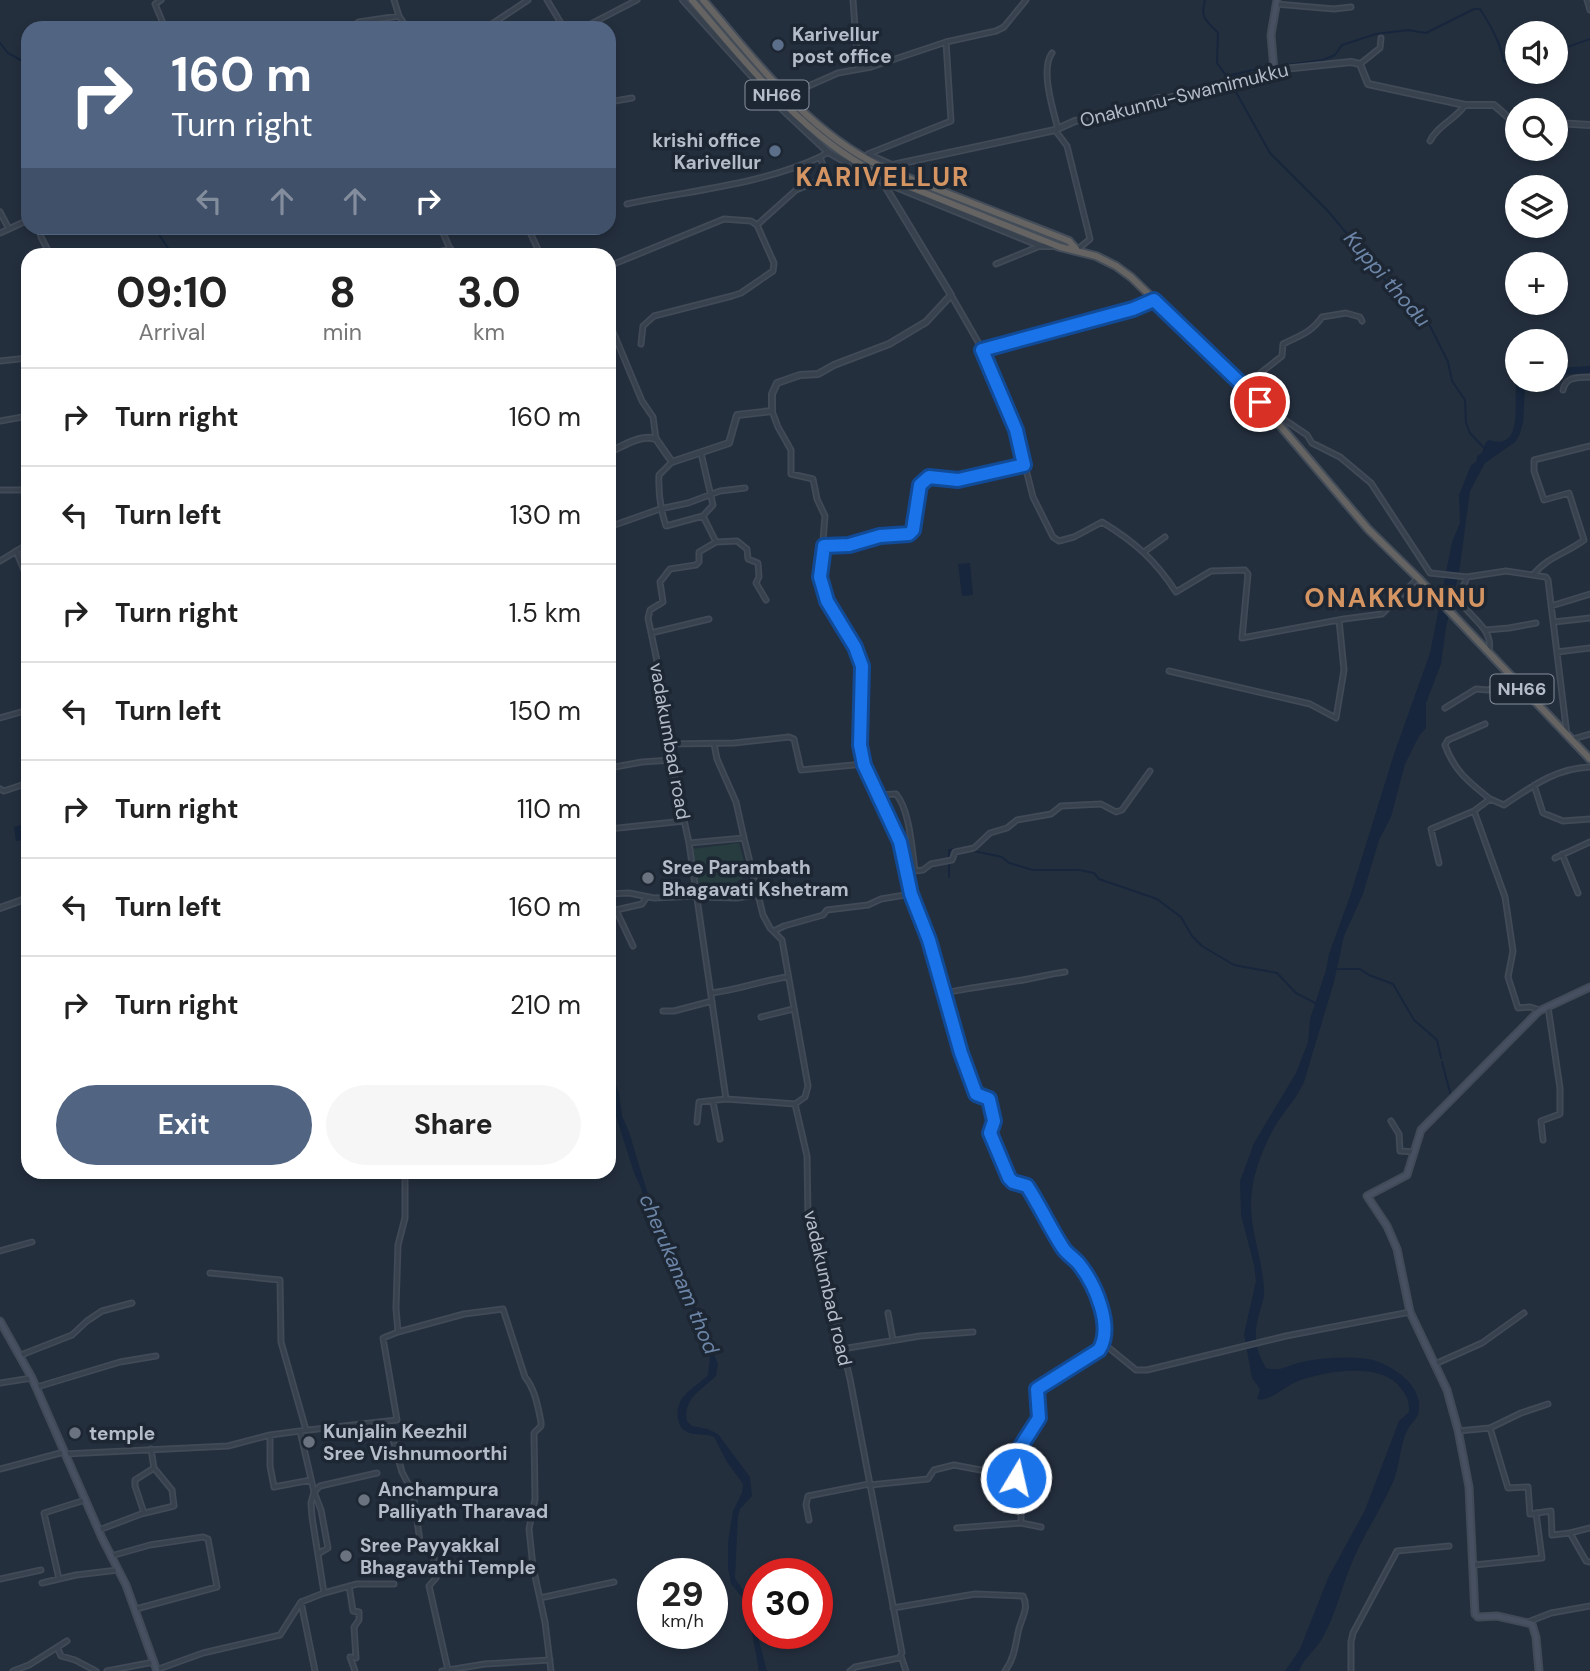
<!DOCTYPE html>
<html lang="en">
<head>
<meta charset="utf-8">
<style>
	:root { --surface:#fff; --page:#f6f6f6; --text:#222; --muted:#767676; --line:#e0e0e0; --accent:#516482 }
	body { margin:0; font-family:"DM Sans",sans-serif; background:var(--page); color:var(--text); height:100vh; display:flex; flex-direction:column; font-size:26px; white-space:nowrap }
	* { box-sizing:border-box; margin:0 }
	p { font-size:23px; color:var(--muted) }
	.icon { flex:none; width:38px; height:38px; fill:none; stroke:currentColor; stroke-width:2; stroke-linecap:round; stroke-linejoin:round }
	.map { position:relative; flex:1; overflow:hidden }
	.panel { position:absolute; left:21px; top:248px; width:595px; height:931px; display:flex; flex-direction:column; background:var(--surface); border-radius:21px; box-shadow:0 4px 10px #0003 }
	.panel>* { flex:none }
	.top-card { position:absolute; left:21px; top:21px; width:595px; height:214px; border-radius:21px; box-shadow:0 4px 10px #0003; background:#516482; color:#fff; overflow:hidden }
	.fabs { position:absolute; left:1505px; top:21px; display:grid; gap:14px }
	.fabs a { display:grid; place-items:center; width:63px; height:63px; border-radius:50%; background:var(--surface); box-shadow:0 4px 10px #0003; font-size:35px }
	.speed { position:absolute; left:637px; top:1558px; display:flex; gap:14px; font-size:35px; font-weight:700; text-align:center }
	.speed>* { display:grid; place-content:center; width:91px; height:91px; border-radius:50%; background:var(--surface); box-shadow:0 4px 10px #0003; line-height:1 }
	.speed small { font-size:18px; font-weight:400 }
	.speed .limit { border:10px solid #d22; background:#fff; color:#111 }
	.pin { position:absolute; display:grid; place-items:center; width:60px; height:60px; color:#fff; margin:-30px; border:4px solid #fff; border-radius:50%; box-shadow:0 2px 7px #0007 }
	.me { position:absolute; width:77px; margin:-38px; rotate:9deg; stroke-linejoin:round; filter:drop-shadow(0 0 5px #0008) }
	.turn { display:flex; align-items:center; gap:24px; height:147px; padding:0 35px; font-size:32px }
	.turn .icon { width:91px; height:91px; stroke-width:2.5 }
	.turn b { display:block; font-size:49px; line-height:60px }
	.lanes { display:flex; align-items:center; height:66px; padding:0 35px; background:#0003; justify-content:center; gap:35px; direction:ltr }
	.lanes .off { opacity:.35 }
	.eta { display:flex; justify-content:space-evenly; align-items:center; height:119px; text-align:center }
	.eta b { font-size:42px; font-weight:700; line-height:49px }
	.cta { display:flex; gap:14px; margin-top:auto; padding:14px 35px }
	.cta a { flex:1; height:80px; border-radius:42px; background:var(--accent); color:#fff; font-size:28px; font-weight:700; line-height:80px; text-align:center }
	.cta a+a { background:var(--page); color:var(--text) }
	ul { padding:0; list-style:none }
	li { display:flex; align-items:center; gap:21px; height:98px; padding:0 35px; border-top:2px solid var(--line) }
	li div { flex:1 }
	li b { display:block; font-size:26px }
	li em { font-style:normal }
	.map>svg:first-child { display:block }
	.green { fill:#263c3f }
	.water { fill:#17263c }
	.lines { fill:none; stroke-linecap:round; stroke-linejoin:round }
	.stream { stroke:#17263c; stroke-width:2 }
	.minor-casing { stroke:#414a57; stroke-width:7 }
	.tertiary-casing { stroke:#414a57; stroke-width:8 }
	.secondary-casing { stroke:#414a57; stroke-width:9 }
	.trunk-casing { stroke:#434c59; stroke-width:10 }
	.minor { stroke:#38414e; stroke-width:3.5 }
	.tertiary { stroke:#38414e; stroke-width:4.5 }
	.secondary { stroke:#465061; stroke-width:5 }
	.trunk { stroke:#656462; stroke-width:6 }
	.trunk-bridge-casing { stroke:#434c59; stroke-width:10; stroke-linecap:butt }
	.trunk-bridge { stroke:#656462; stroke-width:6 }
	.route-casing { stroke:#114b97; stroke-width:18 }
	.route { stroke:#1a73e8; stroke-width:12 }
	.service-dot { fill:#5c6f8a; stroke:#1d2633; stroke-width:2.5 }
	.worship-dot { fill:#6b7280; stroke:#1d2633; stroke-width:2.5 }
	.labels { text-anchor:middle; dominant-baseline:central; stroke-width:7; stroke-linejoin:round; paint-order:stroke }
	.shield { fill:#1d2633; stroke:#878f9c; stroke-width:2 }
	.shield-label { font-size:18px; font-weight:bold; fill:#b4bcc9 }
	.poi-label { font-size:19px; font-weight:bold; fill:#b4bcc9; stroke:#1d2633; text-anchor:start }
	.street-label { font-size:19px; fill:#b4bcc9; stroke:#1d2633 }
	.water-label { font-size:21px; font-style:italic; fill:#6d86a8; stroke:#1d2633 }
	.district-label { font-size:26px; font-weight:bold; letter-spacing:2px; fill:#d59563; stroke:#1d2633 }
</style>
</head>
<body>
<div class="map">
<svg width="1590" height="1671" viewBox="0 0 1590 1671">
	<rect width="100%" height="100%" fill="#242f3e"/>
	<path class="green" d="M739,843L748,875L737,881V896H699L692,849Z"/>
	<path class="water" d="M1590,366V373L1556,375V368Z
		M1517,378V380H1529L1525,389L1523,423L1519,436L1515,442L1485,463L1470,491L1459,573L1446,627L1441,664L1426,703V728L1419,736L1405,764L1391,817L1379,840L1363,894L1344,936L1334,982L1304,1082C1297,1098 1286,1109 1277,1123C1263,1146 1251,1177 1251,1205C1251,1233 1263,1261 1264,1290C1265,1297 1262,1304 1260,1311C1253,1332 1255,1350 1266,1368C1281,1372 1288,1365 1302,1362C1321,1358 1357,1355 1376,1361C1394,1367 1417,1383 1419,1403C1420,1420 1413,1419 1407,1431C1400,1445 1400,1463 1395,1477C1384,1505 1366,1530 1354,1558C1342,1584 1337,1612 1323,1637C1316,1650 1304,1658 1299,1671H1285L1300,1649L1328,1578L1365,1510L1399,1421L1409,1412C1410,1399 1405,1393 1397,1384C1375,1362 1321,1372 1296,1382C1284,1387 1270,1402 1257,1399L1260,1389L1252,1378L1244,1334L1256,1281L1254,1265L1241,1215L1240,1181L1254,1143L1296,1073L1308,1042L1310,1019L1326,970L1329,954L1350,896L1394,754L1430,653L1452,542L1460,523L1459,495L1471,465L1476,462L1477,456L1482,453L1486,442L1489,440C1526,452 1512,398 1517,378Z
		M970,563L973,595L962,596L958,564Z
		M26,824L28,839L16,841L14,827Z
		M609,1068L619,1093L622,1116L629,1132L657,1224L664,1242L690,1288L696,1310L718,1364L716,1376C702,1390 683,1398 687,1421L692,1426L708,1429L718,1434L750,1477L752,1496L740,1509L738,1516L735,1578L753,1606L758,1637L767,1671H759L748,1611L742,1597L731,1584L728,1569V1542L733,1511L742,1493L743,1484L727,1462L714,1437C706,1433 695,1436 687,1432C681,1429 679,1424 678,1419C674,1396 695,1388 708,1375L710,1357L681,1278L661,1250L641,1188L634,1173L616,1116L613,1092L609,1083Z"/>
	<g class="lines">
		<path class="stream" d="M1205,0C1200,18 1206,20 1218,33L1217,63L1228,78
			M0,43L8,53L28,64
			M1556,51L1590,39
			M1279,66L1323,60L1335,55L1342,45L1376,34L1408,30L1426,33L1474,9H1480C1491,26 1500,42 1504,62L1517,58
			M1227,76L1270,66
			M1232,85L1270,153L1328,211L1396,293L1424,314L1448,362L1452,381L1465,400L1466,423L1470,433L1485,449
			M155,228L173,256
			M969,850L1002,857L1009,863L1033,870H1079L1094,873L1099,879L1157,899L1181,917L1192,936L1202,946L1234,965L1277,973L1296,993L1317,1004
			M949,877V850L960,849
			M1336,969H1360L1369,975L1393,984L1414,1020L1437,1040L1441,1058
			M1442,1062L1451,1096
			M678,1266L686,1283"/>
		<g class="minor-casing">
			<path id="minor" d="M161,0L155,4L165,28
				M547,0L564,28
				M853,0L858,68
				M1587,0L1590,10
				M1276,4L1334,9L1351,7
				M399,16L407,28
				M350,28L359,22L399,16L394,0
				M486,28L528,0
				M583,28L637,0
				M1052,53C1040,69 1053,110 1058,129
				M1360,64L1380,48L1381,38
				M788,95L838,73L871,67L946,42L996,31L1004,27L1026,0
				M609,102L632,98
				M1055,130L1067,146L1090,239L1077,250
				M1430,141C1437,126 1456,119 1465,105
				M893,165L868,154L951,121L946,42
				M627,204C692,190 760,185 820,157
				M0,212L9,229L28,220
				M39,228L41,237L51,256
				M441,228L453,256
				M528,228L541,256
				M0,233L9,229
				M420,256L451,249
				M996,264L1040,246
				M609,266L724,219L751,221L757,225L796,190L825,178L826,174L820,157L828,152
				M951,295L985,354L995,385L1016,430L1033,497L1053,537L1059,541L1074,537L1102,522C1135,542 1155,560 1176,592L1211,571L1245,570L1248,574L1242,638L1344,619L1382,614L1418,578
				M609,322L642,401L653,417L656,439
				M641,344L643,326L654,316L732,296L741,293L773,271L774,263L757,225
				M982,350L1133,309L1154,300
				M0,361L28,358
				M1244,386L1282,356L1283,344C1299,336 1312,332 1322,317L1346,313L1360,317L1362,321
				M1563,390C1566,376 1577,378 1590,377
				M1267,408L1307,435L1312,443L1340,457L1371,483L1430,573L1467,577L1506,571L1546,577L1548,580L1567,735
				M772,411L778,427L791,450V474L813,479L817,499L825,516L820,577L827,601L855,647L862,666L860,745L864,764L900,842L911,894L929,940L961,1053L976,1094L989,1099L994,1121L990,1133L1009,1178C1014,1183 1022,1183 1028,1188C1044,1204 1051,1230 1064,1249C1068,1255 1075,1259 1079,1264C1096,1285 1115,1326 1099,1350L1037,1389L1039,1417L1016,1454L1015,1472L986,1471L954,1465L934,1470L928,1479L870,1485
				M0,421L28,416
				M701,453L713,505L703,516L716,542L699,552V562L696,565L670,569L660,582L663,602L650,610L648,618L662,685L661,712L689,843L744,838L763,915L770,928L782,940L808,1086L805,1097L795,1104L807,1156L808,1218L822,1261L850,1379L902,1653L899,1658L855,1667L850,1671
				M672,462L659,475C658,494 660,508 666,526L703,516
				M0,490H28
				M609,527L660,509L688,503L720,491L745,488
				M716,542L737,541L747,549L748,559L758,563L759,577L756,583L766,600
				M824,546L849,545L880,536L909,534L913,530L920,485L929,477L958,480L1023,465
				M16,551L28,580
				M1144,552L1165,537
				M0,561L28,544
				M1533,575C1547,557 1567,553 1584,540L1569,493L1544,500L1534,471V460L1590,446
				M1467,578L1458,597C1467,617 1494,627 1489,651
				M1551,606L1590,594
				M1554,622L1590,618
				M1486,630L1509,628L1536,623
				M651,633L709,619
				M1557,652L1590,648
				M1169,671L1310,704L1336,718L1344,670L1339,620
				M1445,708L1476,689L1488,690L1513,679
				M0,718L28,710
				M1485,724L1448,740L1445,745C1454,771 1470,783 1490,799
				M1573,739L1590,734
				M668,744L734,743L789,737L794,739L801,770L864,764
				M714,744L717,759L736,802L744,838
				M609,768L642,762L672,760
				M1534,785L1543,813L1563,821L1590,819
				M0,789L4,791L28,783
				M879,795L896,794C910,810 912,850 915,871H905
				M609,829L684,821
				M689,843L726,1099L795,1104
				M1562,854L1578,893
				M1555,858L1590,842
				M1439,863L1431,829L1474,811
				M915,871L923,870L931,864L952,860L955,852L974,848L990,833L1007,828L1017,820L1051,814L1061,806L1101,804L1116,812L1122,810L1150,771
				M609,894L629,893L654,898L696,896
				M697,897L737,898L808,887
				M609,904L616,910L642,904L646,898
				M616,910L633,946
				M774,931L784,926L823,915L827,910L868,905L881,899L911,894
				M711,993C738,990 760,981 787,977
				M945,993C969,988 992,985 1016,981C1033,979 1048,974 1065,972
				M1540,1010L1530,1007L1518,1008L1508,977L1513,951L1505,897L1474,811L1490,799L1504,805C1531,787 1556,768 1590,767
				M663,1011H674L712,1001
				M761,1017L793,1009
				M713,1102L720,1139
				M1391,1121L1399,1134L1400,1151L1414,1152
				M697,1122L699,1102L726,1099
				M1543,1140L1541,1121L1560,1114V1088L1548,1007
				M0,1251L32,1242
				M210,1273L280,1280L281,1342L306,1430
				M888,1313L893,1340
				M398,1332L396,1308L398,1245L405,1218V1172
				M1103,1343L1136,1370H1147L1286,1336L1410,1312
				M842,1349L920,1336L973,1332
				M21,1355L72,1335L87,1321L102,1311L132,1303
				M1435,1364L1482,1343L1524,1313
				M0,1383L32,1378
				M37,1387L120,1362L156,1356
				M1490,1428L1521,1413L1548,1404
				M300,1431L397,1420L383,1338L398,1332L464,1314L503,1309L525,1377C535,1389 538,1407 541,1422V1426L534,1433L535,1499L529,1529L533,1567L545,1622L551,1671
				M1458,1431L1490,1428L1508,1488L1528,1487L1530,1514L1551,1511L1552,1535L1570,1533L1586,1561L1590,1562
				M391,1432L402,1472L413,1493L420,1541L433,1550L436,1578L429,1586L448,1670
				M270,1435V1466L274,1487L311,1480
				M65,1454L228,1446L270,1435L300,1431L314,1492L311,1503L312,1517L324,1593L301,1602L315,1671
				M0,1469L64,1452
				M1015,1472L1021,1500V1523L1041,1527
				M144,1513L135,1486V1480L154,1468L151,1449
				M809,1520L806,1505L808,1496L869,1484
				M957,1528L1021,1523
				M99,1530L141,1514L174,1506L172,1490L154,1468
				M1570,1533L1590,1528
				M318,1554L328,1548L321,1510L314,1492L320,1486L377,1473
				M111,1556L150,1545L203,1537L208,1539L217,1587L136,1609
				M1474,1565L1542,1558L1536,1513
				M0,1579L41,1570
				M59,1579L44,1513L85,1500
				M42,1583L76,1575L118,1570
				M349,1586L353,1611L359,1612V1620L354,1627L356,1658L350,1657L355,1671
				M324,1593L357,1584H394
				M540,1598L614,1582
				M893,1608L975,1594L1023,1596C1030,1609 1020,1620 1018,1633C1015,1647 1014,1659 1005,1671
				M1528,1622L1551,1613L1590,1606
				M58,1649L61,1656L75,1660L96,1671
				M901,1656L906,1671
				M156,1670L203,1653L280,1635L301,1602
				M13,1671L29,1665L67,1641
				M107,1671L154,1662
				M442,1671L485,1664L550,1660
				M1351,1671V1642L1353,1633L1397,1551L1449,1546"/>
		</g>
		<g class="tertiary-casing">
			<path id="tertiary" d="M683,0L778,105L828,152L874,178L1041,246H1052
				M1556,123L1590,125
				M609,452C624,446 640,434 656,439L672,462L729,443L737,415L772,411V394L777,383L800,375L818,374L834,365L889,344L926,322L951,295L882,181L893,165L1055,130L1075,121L1119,114L1158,98H1168L1274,70L1351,62L1360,64L1368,84L1465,105H1494L1517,125
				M0,908L28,898"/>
		</g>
		<g class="secondary-casing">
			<path id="secondary" d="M1274,70L1271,35L1277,0
				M0,1321L32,1378L102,1538L126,1585L157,1671
				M1539,1671L1536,1637L1532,1624L1497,1616L1478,1617L1475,1614L1469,1487L1458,1430L1447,1390L1410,1312L1397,1249L1387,1226L1367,1196L1407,1175L1421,1130L1531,1019L1539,1011L1590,987"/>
		</g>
		<g class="trunk-casing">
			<path id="trunk" d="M692,0C743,60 805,138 877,173
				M703,0C755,60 807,131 880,166
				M898,174L1069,241L1076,249
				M895,181L1060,247L1096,256L1116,266L1131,277L1260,402L1368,529L1418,578L1590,759"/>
		</g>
		<use href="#minor" class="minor"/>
		<use href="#tertiary" class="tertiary"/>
		<use href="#secondary" class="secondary"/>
		<use href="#trunk" class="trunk"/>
		<g class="trunk-bridge-casing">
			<path id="trunk-bridge" d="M880,166L898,174
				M877,173L895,181"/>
		</g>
		<use href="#trunk-bridge" class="trunk-bridge"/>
	</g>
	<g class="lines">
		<g class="route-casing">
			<path id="route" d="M1016,1478V1454L1039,1418L1037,1389L1099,1350C1114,1327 1095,1284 1079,1264C1074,1258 1067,1254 1063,1248C1050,1228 1040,1206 1027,1186L1013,1182L1009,1178L990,1133L994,1121L989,1099L976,1094L961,1053L929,940L911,894L900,842L864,765L860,745L862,666L855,647L827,601L820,577L824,546L849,545L880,536L909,534L913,530L920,485L929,477L958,480L1024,465L1016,430L982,350L1133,309L1154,300L1260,402"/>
		</g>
		<use href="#route" class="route"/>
	</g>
	<g class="service-dot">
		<circle cx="778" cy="45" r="7"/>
		<circle cx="775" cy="151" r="7"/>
	</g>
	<g class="worship-dot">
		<circle cx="648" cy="878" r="7"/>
		<circle cx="75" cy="1433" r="7"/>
		<circle cx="309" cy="1442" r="7"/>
		<circle cx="364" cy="1500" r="7"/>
		<circle cx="346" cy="1556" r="7"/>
	</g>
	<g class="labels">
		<g class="shield">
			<rect x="745.5" y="80.5" width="63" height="29" rx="5"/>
			<rect x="1490.5" y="674.5" width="63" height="29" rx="5"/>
		</g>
		<g class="shield-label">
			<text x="777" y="95">NH66</text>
			<text x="1522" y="689">NH66</text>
		</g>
		<g class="poi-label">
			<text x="792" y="34">Karivellur<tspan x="792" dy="22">post office</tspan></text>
			<text x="761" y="140" text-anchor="end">krishi office<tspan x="761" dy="22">Karivellur</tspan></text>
			<text x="662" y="867">Sree Parambath<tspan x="662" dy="22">Bhagavati Kshetram</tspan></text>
			<text x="323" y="1431">Kunjalin Keezhil<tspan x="323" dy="22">Sree Vishnumoorthi</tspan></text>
			<text x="89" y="1433">temple</text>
			<text x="378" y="1489">Anchampura<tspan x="378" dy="22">Palliyath Tharavad</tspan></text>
			<text x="360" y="1545">Sree Payyakkal<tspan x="360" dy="22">Bhagavathi Temple</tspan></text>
		</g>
		<g class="street-label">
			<text transform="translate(1184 95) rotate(-14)">Onakunnu-Swamimukku</text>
			<text transform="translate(670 741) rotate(80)">vadakumbad road</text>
			<text transform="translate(828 1288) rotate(77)">vadakumbad road</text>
		</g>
		<g class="water-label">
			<text transform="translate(1387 279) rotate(49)">Kuppi thodu</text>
			<text transform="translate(679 1274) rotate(67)">cherukanam thod</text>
		</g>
		<g class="district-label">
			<text x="883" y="177">KARIVELLUR</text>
			<text x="1396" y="598">ONAKKUNNU</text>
		</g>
	</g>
</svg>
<div class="fabs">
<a><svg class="icon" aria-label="sound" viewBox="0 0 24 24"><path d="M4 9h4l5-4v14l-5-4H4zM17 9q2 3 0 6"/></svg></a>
<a><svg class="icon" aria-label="search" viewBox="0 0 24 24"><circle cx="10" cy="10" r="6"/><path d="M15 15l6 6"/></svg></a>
<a><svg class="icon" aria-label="layers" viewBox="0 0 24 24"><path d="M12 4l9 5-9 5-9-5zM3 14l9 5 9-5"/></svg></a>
<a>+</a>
<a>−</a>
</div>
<div class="speed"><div>29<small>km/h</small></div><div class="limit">30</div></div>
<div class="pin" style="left:1260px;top:402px;background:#d93025"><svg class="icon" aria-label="arrive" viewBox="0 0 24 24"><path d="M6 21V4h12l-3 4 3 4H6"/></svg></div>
<svg class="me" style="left:1016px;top:1478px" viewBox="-20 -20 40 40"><circle r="17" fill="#1a73e8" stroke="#fff" stroke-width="3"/><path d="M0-11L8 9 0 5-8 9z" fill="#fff"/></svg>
<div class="top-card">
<div class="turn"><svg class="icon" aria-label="right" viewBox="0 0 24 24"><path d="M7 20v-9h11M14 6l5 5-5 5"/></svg><div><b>160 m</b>Turn right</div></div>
<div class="lanes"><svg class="icon off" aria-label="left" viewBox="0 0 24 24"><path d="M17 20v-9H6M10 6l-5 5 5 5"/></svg><svg class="icon off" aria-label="ahead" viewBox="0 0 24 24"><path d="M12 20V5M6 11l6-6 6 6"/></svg><svg class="icon off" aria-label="ahead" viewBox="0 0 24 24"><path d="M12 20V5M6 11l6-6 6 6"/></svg><svg class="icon" aria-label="right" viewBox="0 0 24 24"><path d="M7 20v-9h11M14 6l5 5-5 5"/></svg></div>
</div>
<section class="panel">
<div class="eta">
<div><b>09:10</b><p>Arrival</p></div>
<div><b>8</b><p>min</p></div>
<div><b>3.0</b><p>km</p></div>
</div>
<ul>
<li><svg class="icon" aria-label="right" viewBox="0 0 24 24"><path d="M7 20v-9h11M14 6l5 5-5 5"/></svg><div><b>Turn right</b></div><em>160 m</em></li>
<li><svg class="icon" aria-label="left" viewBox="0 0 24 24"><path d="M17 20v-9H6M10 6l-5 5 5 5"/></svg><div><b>Turn left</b></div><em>130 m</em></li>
<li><svg class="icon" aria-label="right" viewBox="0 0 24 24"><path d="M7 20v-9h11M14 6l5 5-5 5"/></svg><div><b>Turn right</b></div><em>1.5 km</em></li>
<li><svg class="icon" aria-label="left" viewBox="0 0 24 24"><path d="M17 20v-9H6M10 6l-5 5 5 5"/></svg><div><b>Turn left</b></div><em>150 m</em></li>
<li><svg class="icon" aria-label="right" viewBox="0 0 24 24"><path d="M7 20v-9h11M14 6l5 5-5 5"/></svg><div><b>Turn right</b></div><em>110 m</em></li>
<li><svg class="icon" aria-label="left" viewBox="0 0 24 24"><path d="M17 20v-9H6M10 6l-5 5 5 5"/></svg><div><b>Turn left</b></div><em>160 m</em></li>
<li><svg class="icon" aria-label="right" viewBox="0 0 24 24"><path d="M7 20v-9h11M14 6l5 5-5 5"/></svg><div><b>Turn right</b></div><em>210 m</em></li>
</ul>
<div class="cta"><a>Exit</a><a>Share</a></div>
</section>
</div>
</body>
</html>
